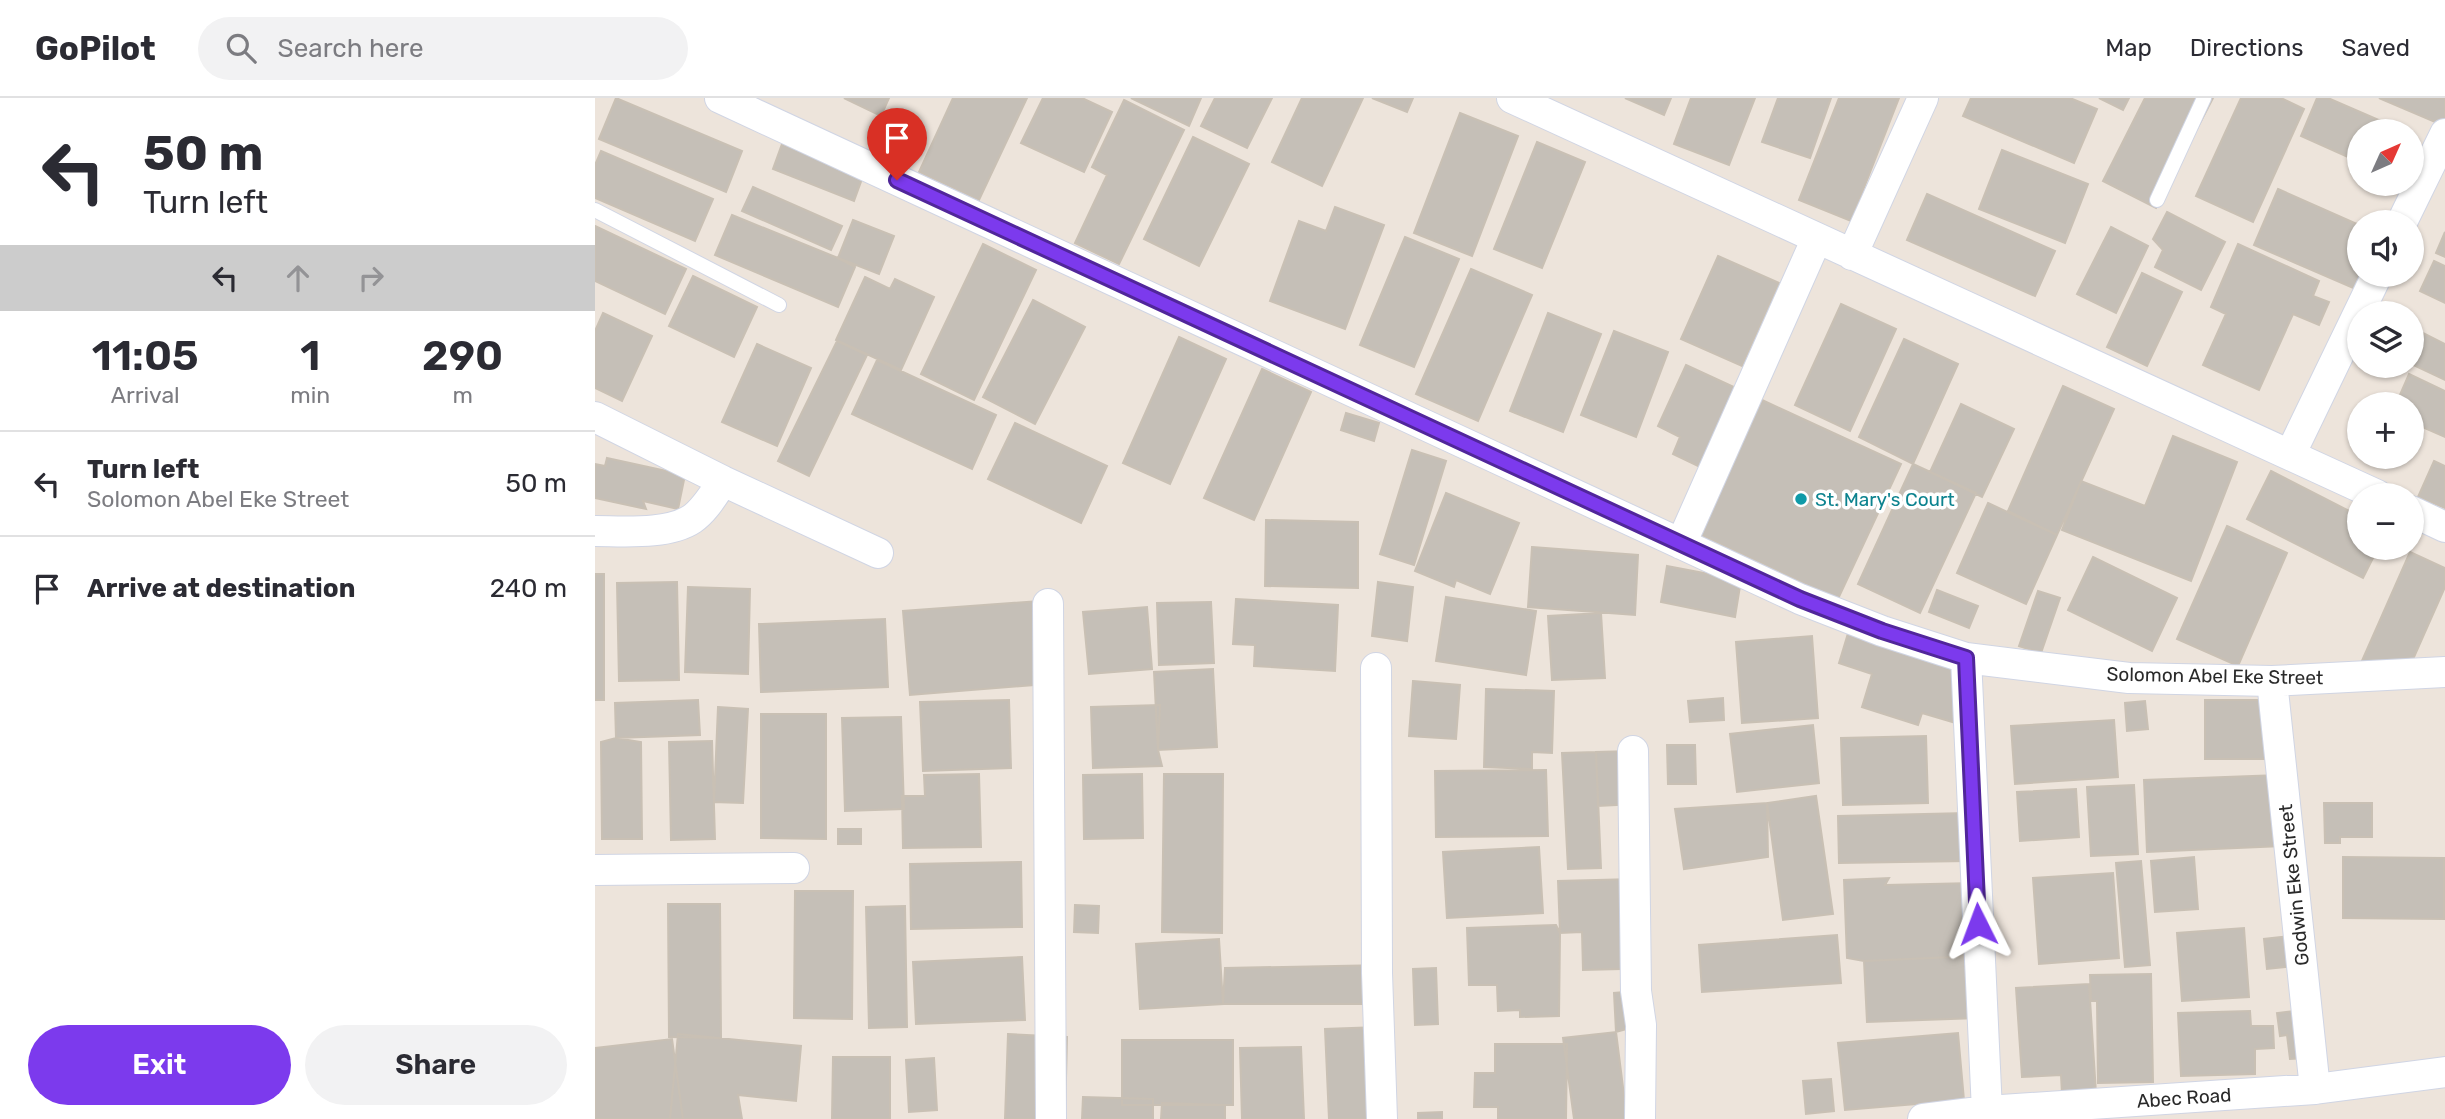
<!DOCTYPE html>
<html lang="en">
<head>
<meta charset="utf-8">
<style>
	:root { --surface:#fff; --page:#f2f2f3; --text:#2b2b33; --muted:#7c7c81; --line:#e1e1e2; --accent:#7c3aed }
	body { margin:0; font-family:Rubik,sans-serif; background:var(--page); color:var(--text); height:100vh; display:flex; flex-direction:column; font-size:26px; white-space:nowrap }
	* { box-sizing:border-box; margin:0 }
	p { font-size:23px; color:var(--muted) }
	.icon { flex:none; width:38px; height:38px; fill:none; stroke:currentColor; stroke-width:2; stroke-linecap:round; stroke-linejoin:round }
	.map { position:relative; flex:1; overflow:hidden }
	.panel { display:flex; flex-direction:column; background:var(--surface); width:595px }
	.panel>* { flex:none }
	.banner { background:#fff; color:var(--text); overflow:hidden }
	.needle { width:46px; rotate:45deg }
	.buttons { position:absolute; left:1752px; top:21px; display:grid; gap:14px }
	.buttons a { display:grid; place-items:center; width:77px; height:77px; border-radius:50%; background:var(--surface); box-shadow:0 2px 5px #0004; font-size:35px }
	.pin { position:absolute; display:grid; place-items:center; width:60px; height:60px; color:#fff; margin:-72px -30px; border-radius:50% 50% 50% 0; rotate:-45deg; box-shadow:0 0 7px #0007 }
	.pin .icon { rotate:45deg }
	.me { position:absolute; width:77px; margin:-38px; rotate:357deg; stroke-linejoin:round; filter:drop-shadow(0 0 5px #0008) }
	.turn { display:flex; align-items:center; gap:24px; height:147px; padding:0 28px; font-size:32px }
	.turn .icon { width:91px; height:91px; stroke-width:2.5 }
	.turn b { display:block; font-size:49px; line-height:60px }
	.lanes { display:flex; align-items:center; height:66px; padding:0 28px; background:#0003; justify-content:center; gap:35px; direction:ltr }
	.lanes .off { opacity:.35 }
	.eta { display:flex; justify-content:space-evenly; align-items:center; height:119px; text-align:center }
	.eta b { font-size:42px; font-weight:600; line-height:49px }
	.action { display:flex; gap:14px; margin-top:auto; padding:14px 28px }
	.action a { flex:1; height:80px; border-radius:42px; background:var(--accent); color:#fff; font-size:28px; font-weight:600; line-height:80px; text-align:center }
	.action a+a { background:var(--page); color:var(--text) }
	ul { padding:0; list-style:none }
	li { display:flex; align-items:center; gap:21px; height:105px; padding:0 28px; border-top:2px solid var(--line) }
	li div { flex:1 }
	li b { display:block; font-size:26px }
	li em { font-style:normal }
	header { display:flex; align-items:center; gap:42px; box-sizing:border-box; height:98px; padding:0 35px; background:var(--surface); border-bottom:2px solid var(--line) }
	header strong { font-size:33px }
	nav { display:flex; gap:38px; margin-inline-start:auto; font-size:24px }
	.search { width:490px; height:63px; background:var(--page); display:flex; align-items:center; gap:18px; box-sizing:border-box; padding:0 24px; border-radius:38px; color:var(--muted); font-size:26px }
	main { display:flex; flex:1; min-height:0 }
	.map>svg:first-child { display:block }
	.building { fill:#c5bfb7; stroke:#c9c0b4; stroke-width:2 }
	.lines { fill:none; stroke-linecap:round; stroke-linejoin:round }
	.service-casing { stroke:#d0d5e4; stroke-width:16 }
	.minor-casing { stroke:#d0d5e4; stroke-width:32 }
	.service { stroke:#fff; stroke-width:14 }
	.minor { stroke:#fff; stroke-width:30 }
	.route-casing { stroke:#51269a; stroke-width:18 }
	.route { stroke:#7c3aed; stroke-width:12 }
	.culture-dot { fill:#0f9aa8; stroke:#fff; stroke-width:2.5 }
	.labels { text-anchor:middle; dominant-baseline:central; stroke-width:7; stroke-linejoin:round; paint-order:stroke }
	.culture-label { font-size:19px; fill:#0d838f; stroke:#fff; text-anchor:start }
	.street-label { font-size:19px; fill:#2a2a2a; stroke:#fff }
</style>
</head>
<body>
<header>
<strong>GoPilot</strong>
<div class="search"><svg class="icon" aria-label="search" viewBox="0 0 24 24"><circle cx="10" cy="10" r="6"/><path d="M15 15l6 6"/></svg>Search here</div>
<nav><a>Map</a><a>Directions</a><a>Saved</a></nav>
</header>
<main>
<section class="panel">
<div class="banner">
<div class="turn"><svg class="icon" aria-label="left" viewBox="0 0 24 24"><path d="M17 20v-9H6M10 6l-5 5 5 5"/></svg><div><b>50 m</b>Turn left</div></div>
<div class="lanes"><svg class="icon" aria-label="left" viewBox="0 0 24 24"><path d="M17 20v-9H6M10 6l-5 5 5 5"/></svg><svg class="icon off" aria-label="ahead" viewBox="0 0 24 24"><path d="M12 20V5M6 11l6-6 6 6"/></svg><svg class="icon off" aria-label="right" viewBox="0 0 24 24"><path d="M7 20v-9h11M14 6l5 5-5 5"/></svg></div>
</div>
<div class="eta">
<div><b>11:05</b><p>Arrival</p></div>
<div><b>1</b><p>min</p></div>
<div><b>290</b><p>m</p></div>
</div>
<ul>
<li><svg class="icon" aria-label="left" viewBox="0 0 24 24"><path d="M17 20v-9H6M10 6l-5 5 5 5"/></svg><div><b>Turn left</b><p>Solomon Abel Eke Street</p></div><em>50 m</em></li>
<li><svg class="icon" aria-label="arrive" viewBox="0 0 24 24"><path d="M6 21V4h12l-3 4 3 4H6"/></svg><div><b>Arrive at destination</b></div><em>240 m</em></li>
</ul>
<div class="action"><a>Exit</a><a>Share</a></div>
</section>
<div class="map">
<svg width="1850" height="1021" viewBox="0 0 1850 1021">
	<rect width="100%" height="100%" fill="#ede4db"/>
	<path class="building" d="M21,0L147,53L131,94L4,41Z
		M249,0H294L286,18Z
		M358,0H432L384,102L324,74Z
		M448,0H487L517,14L489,74L426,45Z
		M536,0H606L594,28Z
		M620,0H677L652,50L606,28Z
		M707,0H768L727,88L677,64Z
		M777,0H818L812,14Z
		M1030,0H1076L1069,17Z
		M1096,0H1160L1134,67L1079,46Z
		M1183,0H1236L1215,60L1167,44Z
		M1244,0H1304L1256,123L1204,102Z
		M1376,0H1475L1502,11L1479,65L1368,18Z
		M1504,0H1534L1528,12Z
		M1550,0H1618L1561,110L1508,83Z
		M1646,0H1686L1709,11L1658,124L1601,98Z
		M1722,0H1733L1809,33H1764V64L1706,38Z
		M1784,0H1850V19L1847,27Z
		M529,2L589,32L524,166L480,145L512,77L497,69Z
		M865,15L923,38L877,158L819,135Z
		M598,39L654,66L604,168L549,141Z
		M942,44L990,64L947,170L899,151Z
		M187,46L268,78L259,103L178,71Z
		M1407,52L1493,86L1470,145L1384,111Z
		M6,53L118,101L100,143L0,100V67Z
		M158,89L247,128L236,152L147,113Z
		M1683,91L1764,127V177H1789L1779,199L1659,147Z
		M1332,96L1460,153L1440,198L1312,142Z
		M740,109L789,127L750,231L675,203L704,123L731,133Z
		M1572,114L1630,144L1606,192L1560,169L1568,152L1558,141Z
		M137,117L243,160L260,169L243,209L120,157Z
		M258,122L299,138L284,176L243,160Z
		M0,128L91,171L70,216L0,183Z
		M1516,129L1553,148L1521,215L1482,196Z
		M1850,134V159L1841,155Z
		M810,139L864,161L819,269L765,247Z
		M388,146L441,172L379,302L326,276Z
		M1643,146L1724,183L1718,198L1734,204L1724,227L1698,216L1664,292L1608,267L1631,216L1616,209Z
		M1123,158L1184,185L1147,268L1086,241Z
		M1839,163L1850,168V205L1825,193Z
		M876,171L937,197L883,323L821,296Z
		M1547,175L1587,194L1552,268L1512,249Z
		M98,178L162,209L139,259L74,228Z
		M270,179L295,191L300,181L339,199L306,272L241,242Z
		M438,202L490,229L440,326L388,299Z
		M1246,206L1301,231L1255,333L1200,307Z
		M8,215L57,238L27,303L0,290V233Z
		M953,215L1006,236L968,334L915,313Z
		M1818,230L1850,246V282L1816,266Z
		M1019,233L1073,254L1041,339L986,317Z
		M584,239L631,261L575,386L528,365Z
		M1309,241L1363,266L1318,366L1264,339Z
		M242,243L272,257L214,378L183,363Z
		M162,246L216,270L182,348L127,324Z
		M282,262L401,317L377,371L257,316Z
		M1091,267L1141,290L1105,369L1078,356L1085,339L1063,328Z
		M667,271L716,294L659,422L609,400Z
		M1814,276L1850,293V339L1816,324V306H1801Z
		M1468,288L1519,311L1462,437L1413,413Z
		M1167,302L1306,366L1243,501L1106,437Z
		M1366,306L1419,331L1387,399L1335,374Z
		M751,315L784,325L779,343L746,332Z
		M420,325L512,368L486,425L393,381Z
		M1578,338L1642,364L1596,483L1467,432L1486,383L1550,408Z
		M817,352L851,363L819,467L785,456Z
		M12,360L90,377L83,411L48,403L51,411L0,400V366L10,368Z
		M1839,363L1850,368V410L1823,399Z
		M1318,366L1381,395L1325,515L1263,486Z
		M1676,373L1764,418V450H1783L1768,480L1652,421Z
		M851,395L924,425L895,496L861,482L859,489L820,473Z
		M1393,405L1462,437L1431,506L1362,475Z
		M671,422L763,424V490L670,488Z
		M1632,428L1692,455L1643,568L1582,541Z
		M937,449L1043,457L1040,517L933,509Z
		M1815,454L1850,470V489L1808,584L1766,565Z
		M1498,459L1582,500L1557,553L1473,512Z
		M1072,468L1146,482L1140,519L1066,504Z
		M0,476H9V602H0Z
		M82,484L84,582L24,583L22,485Z
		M783,484L818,489L812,543L777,538Z
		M93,489L155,491L153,576L90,574Z
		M1342,492L1383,508L1374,530L1334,514Z
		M1443,493L1465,500L1446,555L1424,548Z
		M851,499L941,513L931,577L841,563Z
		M641,501L743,507L740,573L659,568L660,547L638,546Z
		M458,502L464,585L315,597L308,513Z
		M616,504L619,565L564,567L562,505Z
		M552,509L557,571L494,576L488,514Z
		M1006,515L1010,580L957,582L953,518Z
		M290,521L293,589L166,594L164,526Z
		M1254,532L1381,573L1364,626L1327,615L1323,627L1267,609L1277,576L1244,565Z
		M1217,538L1223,620L1147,625L1141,544Z
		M618,571L622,649L563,652L559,574Z
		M818,583L865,587L861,641L814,638Z
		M891,591L959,593L957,655L937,654V671L889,669Z
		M1128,600L1129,622L1095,624L1093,603Z
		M103,602L105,637L21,640L20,605Z
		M414,602L416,670L328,673L325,604Z
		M1610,602H1672L1673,661H1610Z
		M1550,603L1553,631L1532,633L1530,605Z
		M565,607L563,652L567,668L498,670L496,609Z
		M123,609L153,611L148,705L119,704Z
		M166,616H231V741L166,740Z
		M306,619L309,711L250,713L247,620Z
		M1519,622L1523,679L1420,686L1416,628Z
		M1218,627L1224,685L1142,694L1135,636Z
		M1331,638L1333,705L1248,707L1246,640Z
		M21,640L46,644L47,741H7L6,644Z
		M117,643L120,741L76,742L74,644Z
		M1072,647H1100L1101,686H1073Z
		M1038,653L1040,706L1003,708L1001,654Z
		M1001,654L1006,770L973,771L967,655Z
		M951,672L953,738L841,739L840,673Z
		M384,676L386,749L308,750L307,698H330L329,677Z
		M547,676L548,740L489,741L488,677Z
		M569,676H628L627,835L567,834Z
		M1684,677L1687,748L1552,754L1549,682Z
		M1539,687L1543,756L1496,758L1492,689Z
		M1481,691L1484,739L1425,743L1422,694Z
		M1221,698L1238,816L1188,822L1172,705Z
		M1172,705L1173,759L1089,771L1080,711Z
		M1729,705H1777V739H1745V745H1730Z
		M1372,715L1373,763L1244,765L1243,718Z
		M243,731H266V746H243Z
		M944,749L948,815L852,820L848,754Z
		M1599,759L1603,811L1560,814L1556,763Z
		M1748,759L1849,760V821L1748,820Z
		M1546,763L1555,867L1530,869L1521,765Z
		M426,764L427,829L316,831L315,766Z
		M1518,775L1524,860L1444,866L1438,780Z
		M1294,780L1290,787L1379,785L1380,858L1269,863L1252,860L1249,782Z
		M1039,781L1026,871L988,872L987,834L965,835L963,783Z
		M200,793H258L257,921L199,920Z
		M73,806H125L126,940L74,939Z
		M480,807L504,808L503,835L479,834Z
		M310,808L312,929L274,930L271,809Z
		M961,827L965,835L964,918L925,919V912L903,913L902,887H874L872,830Z
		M1649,830L1654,899L1587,903L1582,835Z
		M1242,837L1246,885L1107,894L1104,847Z
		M1696,838L1699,868L1672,871L1669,841Z
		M624,841L628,906L545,911L541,846Z
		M1380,858L1383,920L1272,924L1269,863Z
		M427,859L430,922L321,926L318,864Z
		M791,867V906H628L630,870Z
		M841,870L843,926L820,927L818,871Z
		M1556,876L1558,984L1503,985L1502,903H1496L1495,877Z
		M1494,886L1501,995L1467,996L1466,977L1427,979L1421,890Z
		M1041,893L1046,927L1021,934L1019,895Z
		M1707,912L1712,960L1695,961L1692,937L1685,938L1682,915Z
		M1655,913L1656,928H1678L1679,950L1660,951V976L1586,978L1583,915Z
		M783,929L787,1021H734L730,931Z
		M1021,934L1032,1021H979L968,940Z
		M1363,935L1369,1002L1250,1012L1243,945Z
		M83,936L206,948L201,1003L143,997L147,1021H75Z
		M413,936L472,939L470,1021H410Z
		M77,941L88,1021H0V950Z
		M527,942H638V1007H527Z
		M900,946H972L971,1021H903V1009H879L880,975H900Z
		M706,949L709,1021H647L645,950Z
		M238,959H295V1021H237Z
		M339,960L342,1012L314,1014L311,962Z
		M1236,981L1239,1013L1211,1016L1208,983Z
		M488,999L558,1001V1021H487Z
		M567,1005L630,1007V1021H566Z
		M847,1014V1021H823V1015Z"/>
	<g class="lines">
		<g class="service-casing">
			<path id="service" d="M1562,102L1609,0
				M0,112L184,207"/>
		</g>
		<g class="minor-casing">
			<path id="minor" d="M125,0L1205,501L1287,533L1371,560L1534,580L1677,583L1850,574
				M917,0L1782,397
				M1807,124L1850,36
				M1257,157L1328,0
				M0,319L128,383L283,455
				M1695,357L1782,177
				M1816,413L1850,429
				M0,433C28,433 73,437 97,421C110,412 119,396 128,383
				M1086,446L1222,140
				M453,506L456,1021
				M1371,560L1392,1013
				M781,570L782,875L787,1021
				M1677,583L1720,991
				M1038,653L1041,893L1046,927L1045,1021
				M0,772L199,770
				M1328,1021L1392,1013L1720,991L1850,974"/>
		</g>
		<use href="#service" class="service"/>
		<use href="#minor" class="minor"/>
	</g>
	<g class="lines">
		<g class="route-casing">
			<path id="route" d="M302,82L1205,501L1287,533L1371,560L1383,826"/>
		</g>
		<use href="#route" class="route"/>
	</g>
	<circle class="culture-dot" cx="1206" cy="401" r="7"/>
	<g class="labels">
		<g class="culture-label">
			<text x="1220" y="401">St. Mary's Court</text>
		</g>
		<g class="street-label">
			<text transform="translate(1620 578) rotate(1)">Solomon Abel Eke Street</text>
			<text transform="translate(1699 787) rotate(-96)">Godwin Eke Street</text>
			<text transform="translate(1589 1000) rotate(-4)">Abec Road</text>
		</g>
	</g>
</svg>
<div class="buttons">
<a><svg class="needle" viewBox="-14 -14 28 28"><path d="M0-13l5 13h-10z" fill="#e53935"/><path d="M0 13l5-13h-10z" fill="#7c7c81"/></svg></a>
<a><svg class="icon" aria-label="sound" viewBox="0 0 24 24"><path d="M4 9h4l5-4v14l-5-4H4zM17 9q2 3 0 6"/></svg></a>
<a><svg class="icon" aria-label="layers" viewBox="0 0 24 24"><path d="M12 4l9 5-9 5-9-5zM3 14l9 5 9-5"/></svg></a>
<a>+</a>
<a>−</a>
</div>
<div class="pin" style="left:302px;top:82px;background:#d93025"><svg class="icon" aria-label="arrive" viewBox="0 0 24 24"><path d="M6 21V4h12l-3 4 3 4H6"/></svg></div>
<svg class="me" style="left:1383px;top:826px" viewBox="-20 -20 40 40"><path d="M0-17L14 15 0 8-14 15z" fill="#7c3aed" stroke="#fff" stroke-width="4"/></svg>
</div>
</main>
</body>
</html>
